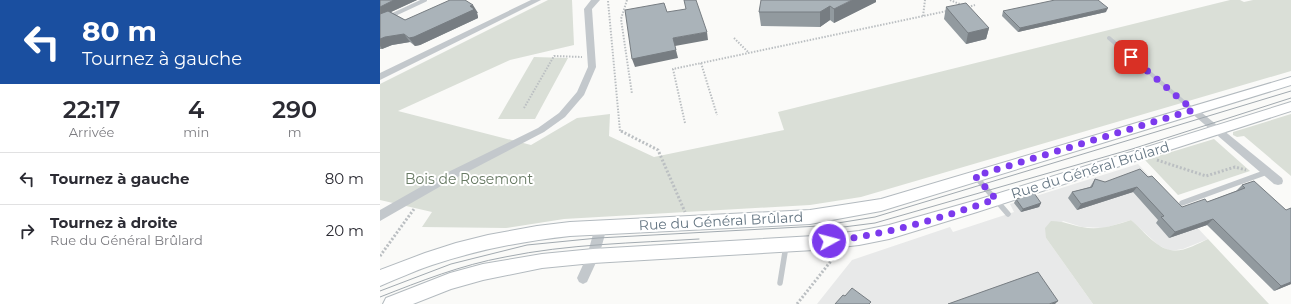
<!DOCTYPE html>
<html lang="fr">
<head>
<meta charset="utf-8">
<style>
	:root { --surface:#fff; --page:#f2f2f3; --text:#2b2b33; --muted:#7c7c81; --line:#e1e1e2 }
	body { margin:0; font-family:Montserrat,sans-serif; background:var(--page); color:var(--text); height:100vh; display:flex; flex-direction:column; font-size:15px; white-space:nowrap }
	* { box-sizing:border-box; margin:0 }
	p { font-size:13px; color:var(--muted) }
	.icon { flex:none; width:22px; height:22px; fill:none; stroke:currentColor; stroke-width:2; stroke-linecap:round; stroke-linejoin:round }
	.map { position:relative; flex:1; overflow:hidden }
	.details { display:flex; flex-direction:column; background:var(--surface); width:380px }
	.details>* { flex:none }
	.guide { background:#1a4fa0; color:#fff; overflow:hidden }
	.pin { position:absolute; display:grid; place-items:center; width:34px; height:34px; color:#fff; margin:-17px; border-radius:8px; box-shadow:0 2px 6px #0006 }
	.me { position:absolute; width:44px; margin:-22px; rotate:83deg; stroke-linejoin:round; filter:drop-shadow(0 0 3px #0008) }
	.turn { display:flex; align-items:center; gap:14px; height:84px; padding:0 16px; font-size:18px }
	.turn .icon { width:52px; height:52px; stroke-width:2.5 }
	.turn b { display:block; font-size:28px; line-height:34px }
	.eta { display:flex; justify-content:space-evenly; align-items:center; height:68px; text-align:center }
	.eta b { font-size:24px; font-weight:600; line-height:28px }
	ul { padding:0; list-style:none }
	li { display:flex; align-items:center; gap:12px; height:52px; padding:0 16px; border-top:1px solid var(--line) }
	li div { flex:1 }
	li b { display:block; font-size:15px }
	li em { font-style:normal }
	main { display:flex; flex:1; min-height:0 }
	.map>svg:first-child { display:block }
	.built { fill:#e8e9e9 }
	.green { fill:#dadfd7 }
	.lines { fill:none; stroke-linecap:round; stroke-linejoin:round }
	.secondary-casing { stroke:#b3babf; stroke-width:2 }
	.path-far1 { stroke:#bbbfc2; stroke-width:2; stroke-dasharray:1.5 1.5; stroke-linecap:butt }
	.path { stroke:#bbbfc2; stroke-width:3; stroke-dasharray:2 2; stroke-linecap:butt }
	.lane-far1 { stroke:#c3c8cc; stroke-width:4 }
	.lane { stroke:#c3c8cc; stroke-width:5.5 }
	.street { fill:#c3c8cc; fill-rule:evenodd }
	.secondary { fill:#fff; fill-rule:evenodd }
	.tram { stroke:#a2aab0; stroke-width:1 }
	.wall { fill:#929a9f }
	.shaded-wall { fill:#777d82 }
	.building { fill:#aab3b9; stroke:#777d82 }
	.route { stroke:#7c3aed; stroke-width:7; stroke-dasharray:0 12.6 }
	.labels { text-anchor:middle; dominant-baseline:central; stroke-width:4; stroke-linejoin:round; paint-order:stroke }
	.street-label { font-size:14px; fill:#657683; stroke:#fff }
	.park-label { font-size:14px; fill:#687a64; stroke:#fff }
</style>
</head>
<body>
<main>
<section class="details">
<div class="guide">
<div class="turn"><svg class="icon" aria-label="left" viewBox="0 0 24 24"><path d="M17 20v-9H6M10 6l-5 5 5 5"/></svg><div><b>80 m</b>Tournez à gauche</div></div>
</div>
<div class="eta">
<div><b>22:17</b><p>Arrivée</p></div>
<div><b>4</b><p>min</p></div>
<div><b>290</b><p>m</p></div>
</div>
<ul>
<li><svg class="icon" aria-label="left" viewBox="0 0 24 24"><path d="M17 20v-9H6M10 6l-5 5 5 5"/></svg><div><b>Tournez à gauche</b></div><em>80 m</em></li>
<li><svg class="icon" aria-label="right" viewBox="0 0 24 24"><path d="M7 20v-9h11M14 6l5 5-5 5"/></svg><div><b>Tournez à droite</b><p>Rue du Général Brûlard</p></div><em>20 m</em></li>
</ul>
</section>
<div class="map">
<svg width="911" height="304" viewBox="0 0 911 304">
	<rect width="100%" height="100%" fill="#fafaf8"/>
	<path class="built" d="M758,164L828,239L803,249L790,251L778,245L751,220L724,228L702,227L683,221L666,238L713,304H437L472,260L570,227L573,232L634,212L630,204Z"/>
	<path class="green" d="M168,0H192L194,45L130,60L18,111L151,145L197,118L230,114L229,136L274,157L404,130L398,112L850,0H860L864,2L873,0H911V71L481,197L430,205L184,219L126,228L42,227L52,212L0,200V84Z
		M154,57L188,58L155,119H118Z
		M911,114V176L864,136L857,137L853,135V132Z
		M834,139L870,171L798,195L765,160Z
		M751,220C762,229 775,247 790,250C802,253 817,244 828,239L889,304H713L666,238L665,228L671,221C683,221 691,225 702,227C719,231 735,225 751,220Z"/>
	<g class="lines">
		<g class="secondary-casing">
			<path id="secondary" d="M911,77V85L501,211L430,224L190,236C143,241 97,250 52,265C34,271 17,279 0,286V270L45,253L76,243L108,235L157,226L190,222L430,210L501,199Z
				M911,102V111L597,212L509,239L479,245L434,250L213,263L162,268L103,280L71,289L33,304H3L6,298L70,273L103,264L162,254L213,249L434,236L479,231L509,225L597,200Z"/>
		</g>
		<path class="path-far1" d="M247,0L241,19L252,94
			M570,0L582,5
			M228,1L240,131L243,132
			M588,7L595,5
			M543,16L545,0
			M354,38L369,53
			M321,63L337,115
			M144,108L174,56L202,57
			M305,123L293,69L567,11"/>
		<path class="path" d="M241,131L278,150L305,212
			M777,160L826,176L855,167L866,170
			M0,256L34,209
			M417,304L451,261L460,253"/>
		<path class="lane-far1" d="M0,21L45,0
			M729,38L813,110"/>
		<path class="lane" d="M596,177L628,214
			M802,203L887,172
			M400,283L406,246"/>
		<path class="street" d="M151,0H161L0,80V73Z
			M211,0H220L212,9L216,67L204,95L185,117L164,132L68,182L0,221V210L60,176L158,128L179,113L197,92L208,67L204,9Z
			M813,107L816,108L902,178L903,181L902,184L898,185L894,184L810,112L808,110Z
			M221,222L225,224L227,227L219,256L207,282L203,284L199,282L197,278L207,256L215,227L217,224Z"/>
		<use href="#secondary" class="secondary"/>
		<path class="tram" d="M448,229L495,223L752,149L911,98
			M0,291L71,264L147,245L218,238L439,226L495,217L911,91
			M0,297C41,281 81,265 125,257C188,244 254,243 319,239"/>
	</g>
	<path class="wall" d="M0,0H37L11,12L25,20L98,13H97L98,17V18L40,45L35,46L30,42L12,45L2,49H0Z
		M496,2L454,23L450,20L440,27L381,26L379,12Z
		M566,7L609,28L606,39L586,44L564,19Z
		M623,11L726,12L638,32L622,16Z
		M768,177L802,207L827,202L856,191L862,185L874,181L911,284L894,291L827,225L789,238L776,223L778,220L753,192L697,210L688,198L692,192L710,187L715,179L725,182Z
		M636,199L661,203L659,207L641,212L634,203Z"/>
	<path class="shaded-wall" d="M14,0H37L0,17V7Z
		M472,0H496V2L454,23V9Z
		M93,5L98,13H97L98,17V18L40,45L35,46L29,38Z
		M450,6V20L440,27V12Z
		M728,8L726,12L638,32L640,28Z
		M609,28L606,39L586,44L588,33Z
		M327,32L328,40L295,46L298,58L255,67L252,59L293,38Z
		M24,34L30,42L12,45L2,49L0,46V39L5,37Z
		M757,187L753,192L697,210L701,204Z
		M661,203L659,207L641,212L643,209Z
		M833,219L827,225L789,238L795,232Z
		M911,282V284L894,291L901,286Z
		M678,301L675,304H669Z"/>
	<path class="building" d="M0,0H14L0,7Z
		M70,0H85L93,5L90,6L94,9L93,10L34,37L29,38L24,34L5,37L0,39V14L8,11L25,20Z
		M304,0H316L327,32L293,38L296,50L252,59L245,10L284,3L287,12L306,9Z
		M381,0H472L454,9L450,6L440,12H379Z
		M675,0H718L728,8L640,28L623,11Z
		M586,3L609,28L588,33L566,7Z
		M760,169L768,177L772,176L802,207L825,199L827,202L865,188L862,185L874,181L906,210L911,208V282L901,286L833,219L795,232L781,217L784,216L757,187L701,204L692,192L712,187L715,179L725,182Z
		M654,193L661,203L643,209L636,199Z
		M658,272L678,301L669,304H568Z
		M472,288L491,302L489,304H455L463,295L465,296Z"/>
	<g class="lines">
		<path class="route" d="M449,241C506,235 561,218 616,199L595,176L813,110L751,57"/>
	</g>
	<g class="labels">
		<g class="street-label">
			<text transform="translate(710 170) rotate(-17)">Rue du Général Brûlard</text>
			<text transform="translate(341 221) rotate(-3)">Rue du Général Brûlard</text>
		</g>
		<g class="park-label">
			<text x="89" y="179">Bois de Rosemont</text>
		</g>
	</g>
</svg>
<div class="pin" style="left:751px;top:57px;background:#d93025"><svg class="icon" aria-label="arrive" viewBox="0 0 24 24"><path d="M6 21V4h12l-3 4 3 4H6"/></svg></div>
<svg class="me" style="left:449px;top:241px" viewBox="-20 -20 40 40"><circle r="17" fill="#7c3aed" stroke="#fff" stroke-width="3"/><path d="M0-11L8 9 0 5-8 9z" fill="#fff"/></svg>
</div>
</main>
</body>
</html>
